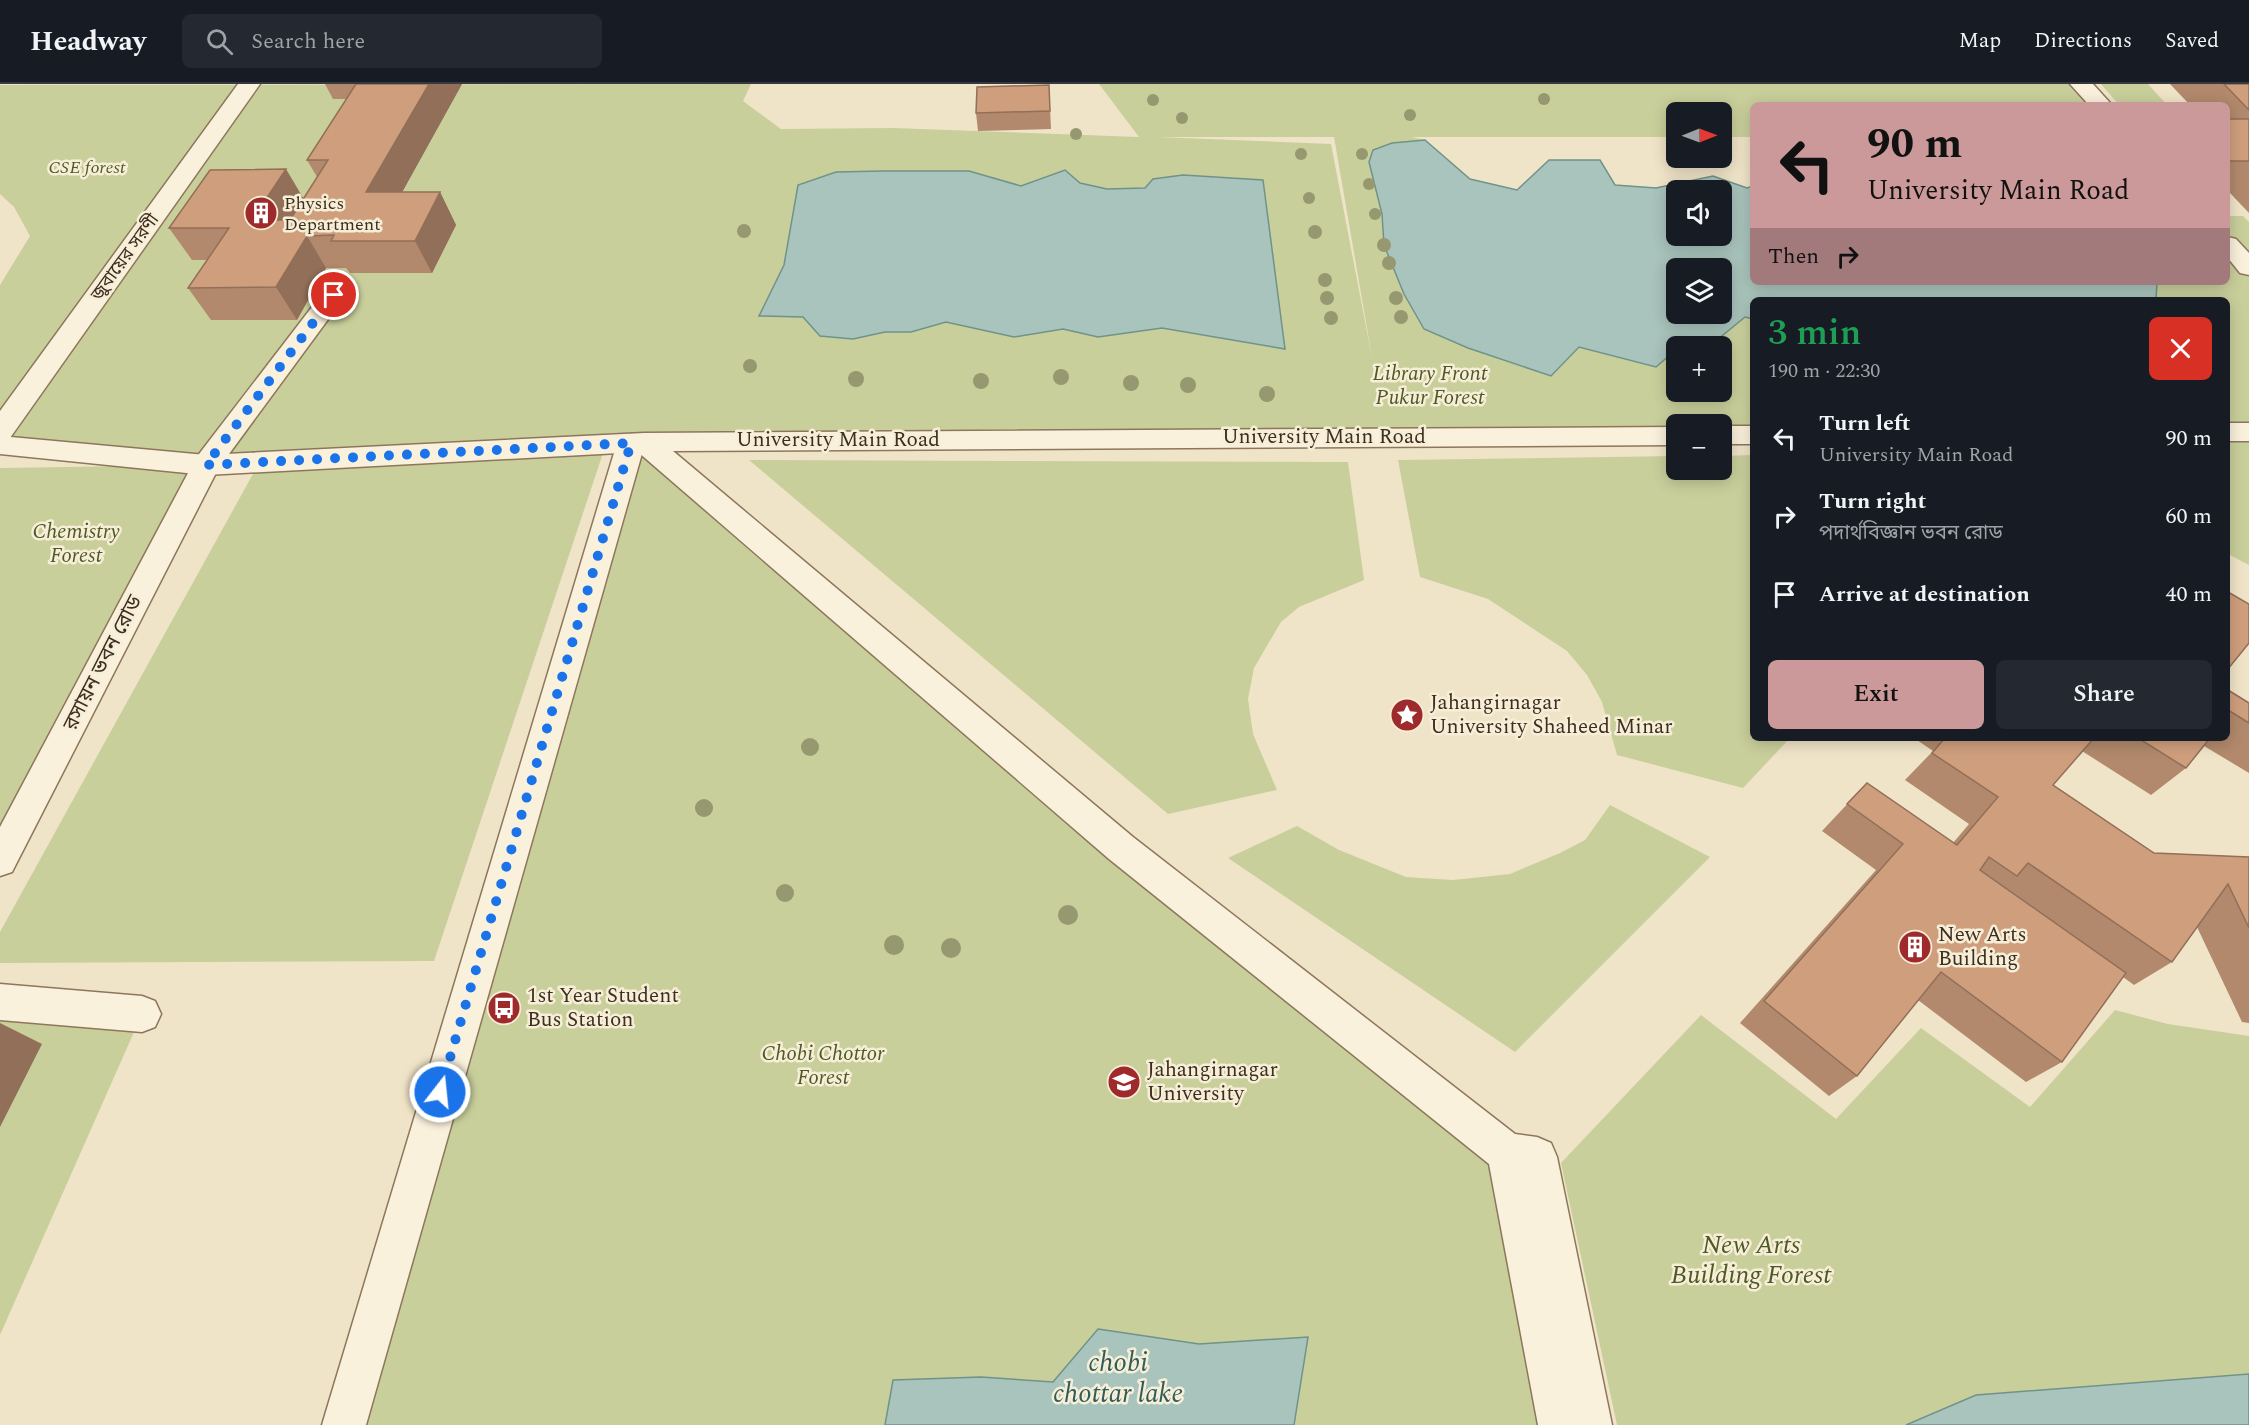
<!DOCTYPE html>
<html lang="en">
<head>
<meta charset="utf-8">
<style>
	:root { --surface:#171b24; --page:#242831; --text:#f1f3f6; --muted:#9ea1a6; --line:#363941; --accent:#cc999b }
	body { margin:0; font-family:Spectral,"Noto Sans Bengali",serif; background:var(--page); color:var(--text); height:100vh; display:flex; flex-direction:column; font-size:22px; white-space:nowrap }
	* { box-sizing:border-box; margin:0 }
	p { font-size:20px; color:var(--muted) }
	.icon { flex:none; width:33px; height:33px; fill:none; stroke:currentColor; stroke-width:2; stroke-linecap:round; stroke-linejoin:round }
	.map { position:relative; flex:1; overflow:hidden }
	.sheet { position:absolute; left:1750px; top:213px; width:480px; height:444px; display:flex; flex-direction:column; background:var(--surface); border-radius:9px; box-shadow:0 3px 15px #0003 }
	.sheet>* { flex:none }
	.hud { position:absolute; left:1750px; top:18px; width:480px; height:183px; border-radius:9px; box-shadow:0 3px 15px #0003; background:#cc999b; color:#111; overflow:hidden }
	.needle { width:39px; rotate:89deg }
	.tools { position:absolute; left:1666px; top:18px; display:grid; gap:12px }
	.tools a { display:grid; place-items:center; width:66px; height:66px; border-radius:9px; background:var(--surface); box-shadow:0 3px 15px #0003; font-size:30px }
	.pin { position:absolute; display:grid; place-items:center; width:51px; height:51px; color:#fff; margin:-26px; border:3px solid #fff; border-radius:50%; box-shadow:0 2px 6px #0007 }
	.me { position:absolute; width:66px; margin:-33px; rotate:16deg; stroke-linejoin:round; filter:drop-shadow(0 0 4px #0008) }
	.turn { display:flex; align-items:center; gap:21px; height:126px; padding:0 18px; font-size:27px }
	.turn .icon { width:78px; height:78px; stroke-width:2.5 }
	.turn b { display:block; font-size:42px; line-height:51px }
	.then { display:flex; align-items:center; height:57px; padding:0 18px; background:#0003; gap:12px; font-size:22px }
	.round { display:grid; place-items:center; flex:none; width:63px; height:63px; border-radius:9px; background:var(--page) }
	.summary { display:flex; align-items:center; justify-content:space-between; height:102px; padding:0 18px }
	h1 { font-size:36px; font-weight:600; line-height:45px; color:#1e9e55 }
	.action { display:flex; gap:12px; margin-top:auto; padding:12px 18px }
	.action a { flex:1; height:69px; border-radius:9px; background:var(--accent); color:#111; font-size:24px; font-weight:600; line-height:69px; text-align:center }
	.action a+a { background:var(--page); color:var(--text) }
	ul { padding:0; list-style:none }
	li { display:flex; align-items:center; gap:18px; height:78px; padding:0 18px }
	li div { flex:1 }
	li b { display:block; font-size:22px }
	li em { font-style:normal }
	header { display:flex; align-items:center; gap:36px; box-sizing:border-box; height:84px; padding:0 30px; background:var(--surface); border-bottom:2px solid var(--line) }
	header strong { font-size:28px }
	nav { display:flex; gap:33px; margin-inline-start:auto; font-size:21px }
	.search { width:420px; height:54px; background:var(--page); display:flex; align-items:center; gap:15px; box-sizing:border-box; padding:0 21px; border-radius:9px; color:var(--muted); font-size:22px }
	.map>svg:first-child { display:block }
	.green { fill:#c9cf9b; fill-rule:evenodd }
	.water { fill:#a9c4bc; stroke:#6f938a; stroke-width:1.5; fill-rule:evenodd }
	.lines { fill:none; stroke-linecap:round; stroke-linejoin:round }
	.minor-casing { stroke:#8d765c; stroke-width:3 }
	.tertiary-casing { stroke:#8d765c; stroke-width:3 }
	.minor { fill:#faf1dc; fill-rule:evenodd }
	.tertiary { fill:#faf1dc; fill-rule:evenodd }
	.tree { fill:#96986f }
	.wall { fill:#b2896c }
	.shaded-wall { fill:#916f58 }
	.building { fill:#cf9f7d; stroke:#916f58; stroke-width:1.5 }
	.route { stroke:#1a73e8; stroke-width:10; stroke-dasharray:0 18 }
	.labels { text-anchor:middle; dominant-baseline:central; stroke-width:5; stroke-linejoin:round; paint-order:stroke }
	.far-park-label { font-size:18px; font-style:italic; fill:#4d5a26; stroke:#f7eed8 }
	.far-poi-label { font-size:18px; fill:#3d2e20; stroke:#f7eed8; text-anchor:start }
	.far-street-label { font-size:18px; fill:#3d2e20; stroke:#f7eed8 }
	.park-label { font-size:21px; font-style:italic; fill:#4d5a26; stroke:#f7eed8 }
	.street-label { font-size:21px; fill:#3d2e20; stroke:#f7eed8 }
	.poi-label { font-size:21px; fill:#3d2e20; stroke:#f7eed8; text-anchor:start }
	.near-park-label { font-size:26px; font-style:italic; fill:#4d5a26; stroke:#f7eed8 }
	.near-water-label { font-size:27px; font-style:italic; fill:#2f5d5a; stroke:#f7eed8 }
</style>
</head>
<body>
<header>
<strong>Headway</strong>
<div class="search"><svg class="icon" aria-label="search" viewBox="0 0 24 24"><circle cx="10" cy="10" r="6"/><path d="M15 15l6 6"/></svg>Search here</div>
<nav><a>Map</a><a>Directions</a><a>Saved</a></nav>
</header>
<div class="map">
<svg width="2249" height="1341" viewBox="0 0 2249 1341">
	<rect width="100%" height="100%" fill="#f0e4c8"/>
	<path class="green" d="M751,0L743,17L781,45L893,44L1139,53L1099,0H2081L2101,21H1754L1753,53H1722V28H1677V53H1412L1425,56L1392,59L1369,78L1382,130L1384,161L1424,245L1468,264L1551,292L1579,263L1656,283L1677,265V308H1722V262H1698L1712,260L1746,232L1753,235V351H1722V340H1677V352L645,358L1507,1069L1561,1341H344L644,358L603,369L434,877L0,879V848L259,379L206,381L0,748V384L197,381L0,361V201L30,152L14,123L0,110V1ZM1158,53H1334L1373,279L1331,60Z
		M2101,0H2148L2167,21H2119Z
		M2228,132H2243L2249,138V173L2228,149Z
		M2228,162L2249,186V345H2228V216H2156L2157,198H2228Z
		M2228,358H2249V481L2228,470Z
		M1753,371L1754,654H1790L1743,704L1617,671L1602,618L1587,591L1567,567L1488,515L1420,493L1398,376L1677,372V386H1722V372Z
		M749,376L1348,378L1364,496L1299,523L1281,538L1254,584L1248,615L1253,650L1277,706L1168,730Z
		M1610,721L1710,773L1515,968L1228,774L1297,742L1339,766L1406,793L1453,796L1510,790L1560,769L1585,756Z
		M2115,926L2168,940L2249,952V1290L1976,1311L1906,1341H1617L1561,1079L1701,931L1836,1035L1921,944L2030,1023Z
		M142,930L0,1251V933Z"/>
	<path class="water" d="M1425,56L1470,95L1517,106L1549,76H1600L1615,101L1656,104L1713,92L1747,104L1753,102L1754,198H2157L2156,216H1754L1753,235L1745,233L1712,260L1677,262V265L1656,283L1579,263L1551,292L1468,264L1424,245L1404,210L1384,161L1382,130L1369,78L1373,66L1392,59ZM1677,106H1722V152H1677ZM1677,184H1722V230H1677Z
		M1065,86L1080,99L1107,105L1145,104L1153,95L1183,91L1263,96L1285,265L1162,244L1098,253L1063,245L1014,253L946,238L911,248H885L853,255L820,252L803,233L759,232L784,181L798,101L836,88L883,87H969L1021,102Z
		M1098,1245L1199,1260L1308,1253L1294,1341H885L893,1296L981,1293L1053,1298Z
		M2249,1290V1341H1906L1976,1311Z"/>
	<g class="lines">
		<g class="minor-casing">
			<path id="minor" d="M238,0H260L10,354L0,356V327Z
				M2070,0H2093L2112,21H2089Z
				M2228,153L2236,155L2249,169V191L2240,189L2228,174Z
				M334,203L343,206L346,211L218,385L12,788L0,792V743L196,374L325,206Z
				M631,350L641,352L645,359L366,1341H322L617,359L621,352Z
				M0,900L142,912L155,917L161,930L155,943L142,948L0,936Z"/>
		</g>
		<g class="tertiary-casing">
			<path id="tertiary" d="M2228,339H2249V357H2228Z
				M1722,342H1754V360H1722Z
				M1677,343V361L673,367L1133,753L1515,1050L1537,1053L1551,1059L1557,1073L1612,1341H1538L1489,1080L1109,775L638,368L206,391L0,370V352L206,371L644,349Z"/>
		</g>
		<use href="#minor" class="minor"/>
		<use href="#tertiary" class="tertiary"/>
	</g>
	<g class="tree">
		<circle cx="1544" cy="15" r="6"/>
		<circle cx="1153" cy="16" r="6"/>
		<circle cx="1410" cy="31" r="6"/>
		<circle cx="1182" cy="34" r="6"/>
		<circle cx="1076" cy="50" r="6"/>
		<circle cx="1301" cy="70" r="6"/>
		<circle cx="1362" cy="70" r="6"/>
		<circle cx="1369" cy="100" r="6"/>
		<circle cx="1309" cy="114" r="6"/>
		<circle cx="1375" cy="130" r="6"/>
		<circle cx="744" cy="147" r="7"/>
		<circle cx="1315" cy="148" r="7"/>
		<circle cx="1384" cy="161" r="7"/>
		<circle cx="1389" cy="179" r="7"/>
		<circle cx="1325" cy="196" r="7"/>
		<circle cx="1327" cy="214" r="7"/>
		<circle cx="1396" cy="214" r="7"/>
		<circle cx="1401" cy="233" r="7"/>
		<circle cx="1331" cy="234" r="7"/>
		<circle cx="750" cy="282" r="7"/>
		<circle cx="1061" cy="293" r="8"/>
		<circle cx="856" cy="295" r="8"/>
		<circle cx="981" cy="297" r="8"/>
		<circle cx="1131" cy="299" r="8"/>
		<circle cx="1188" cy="301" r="8"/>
		<circle cx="1267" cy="310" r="8"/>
		<circle cx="810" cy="663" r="9"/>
		<circle cx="704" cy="724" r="9"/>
		<circle cx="785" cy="809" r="9"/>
		<circle cx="1068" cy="831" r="10"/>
		<circle cx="894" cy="861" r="10"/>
		<circle cx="951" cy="864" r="10"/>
	</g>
	<path class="wall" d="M325,0H462L402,108H440L456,141L432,189H350L346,184H326L297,236H211L188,204L207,176H192L169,144L304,115L317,93L307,76L347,15H333Z
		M2170,0H2249V129L2230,109H2228V21H2190Z
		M1049,1L1051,45L978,47L976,29Z
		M2228,606L2249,619V689L2204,662L2186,684L2151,711L2082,667L2053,701L2154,769L2249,773V939L2242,938L2197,843L2172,878L2134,901L2123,893L2062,978L2026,998L1918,916L1857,992L1829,1012L1740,939L1876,786L1822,747L1867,699L1953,759L1969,740L1905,696L1933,667L1914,654H2228Z"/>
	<path class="shaded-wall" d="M429,0H462L384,141L366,108Z
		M286,85L305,117L273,169L252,136Z
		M440,108L456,141L432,189L415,157Z
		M307,152L326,184L297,236L276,203Z
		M0,939L42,960L0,1043Z"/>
	<path class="building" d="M356,0H429L366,108H440L415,157H331L334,151L307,152L276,203L188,204L229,144H169L210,86L286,85L252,136H290L328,76H307Z
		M2224,0H2249V26Z
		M1049,1L1050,27L976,29L977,3Z
		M2228,35H2249V77H2229L2228,76Z
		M2228,508L2249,520V559L2228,585Z
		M2228,606L2249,619V639L2228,626Z
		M1945,654H2094L2053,701L2154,769L2249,773V844L2228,800L2172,878L2028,779L2017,792L1989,773L1980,786L2126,889L2062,978L1941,888L1857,992L1764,917L1903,760L1847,720L1867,699L1957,761L1998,713L1932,669Z
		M2138,654H2210L2186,684Z"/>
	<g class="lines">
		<path class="route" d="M334,211L206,381L631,359L440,1008"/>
	</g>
	<defs>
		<g id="building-disc" transform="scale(1.725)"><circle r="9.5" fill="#9e2a2b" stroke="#f7eed8"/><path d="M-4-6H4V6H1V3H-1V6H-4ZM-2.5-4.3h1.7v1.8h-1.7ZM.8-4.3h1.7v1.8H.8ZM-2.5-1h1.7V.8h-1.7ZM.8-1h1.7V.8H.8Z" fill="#fff"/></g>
		<g id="sight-disc" transform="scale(1.725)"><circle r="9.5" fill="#9e2a2b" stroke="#f7eed8"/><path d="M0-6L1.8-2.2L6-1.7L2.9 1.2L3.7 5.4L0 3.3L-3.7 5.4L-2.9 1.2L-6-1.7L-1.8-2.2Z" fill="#fff"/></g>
		<g id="bus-disc" transform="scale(1.725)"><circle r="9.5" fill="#9e2a2b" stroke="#f7eed8"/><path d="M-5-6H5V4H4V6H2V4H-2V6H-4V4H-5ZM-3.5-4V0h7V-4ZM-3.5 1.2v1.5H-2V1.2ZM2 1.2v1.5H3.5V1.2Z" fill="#fff"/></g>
		<g id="university-disc" transform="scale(1.725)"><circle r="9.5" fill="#9e2a2b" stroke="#f7eed8"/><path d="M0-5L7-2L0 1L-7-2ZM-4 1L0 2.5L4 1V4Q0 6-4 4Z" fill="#fff"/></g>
	</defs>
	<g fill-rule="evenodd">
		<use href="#building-disc" x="261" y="129"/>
		<use href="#sight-disc" x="1407" y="631"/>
		<use href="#building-disc" x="1915" y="863"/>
		<use href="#bus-disc" x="504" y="924"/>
		<use href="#university-disc" x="1124" y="998"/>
	</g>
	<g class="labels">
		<g class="far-park-label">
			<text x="87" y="83">CSE forest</text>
		</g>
		<g class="far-poi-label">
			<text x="284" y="119">Physics<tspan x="284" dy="21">Department</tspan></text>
		</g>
		<g class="far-street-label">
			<text transform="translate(125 173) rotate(-54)">জুবায়ের সরণী</text>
		</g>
		<g class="park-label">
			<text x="1430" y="290">Library Front<tspan x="1430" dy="24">Pukur Forest</tspan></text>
			<text x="76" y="448">Chemistry<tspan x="76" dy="24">Forest</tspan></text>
			<text x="823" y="970">Chobi Chottor<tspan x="823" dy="24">Forest</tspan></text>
		</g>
		<g class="street-label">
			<text x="1324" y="353">University Main Road</text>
			<text x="838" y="356">University Main Road</text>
			<text transform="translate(103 579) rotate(-63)">রসায়ন ভবন রোড</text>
		</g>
		<g class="poi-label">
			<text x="1430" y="619">Jahangirnagar<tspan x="1430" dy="24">University Shaheed Minar</tspan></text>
			<text x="1938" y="851">New Arts<tspan x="1938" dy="24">Building</tspan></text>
			<text x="527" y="912">1st Year Student<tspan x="527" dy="24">Bus Station</tspan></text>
			<text x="1147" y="986">Jahangirnagar<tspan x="1147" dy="24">University</tspan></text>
		</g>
		<g class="near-park-label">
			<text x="1751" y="1161">New Arts<tspan x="1751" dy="30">Building Forest</tspan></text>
		</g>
		<g class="near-water-label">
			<text x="1118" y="1279">chobi<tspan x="1118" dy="31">chottar lake</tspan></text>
		</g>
	</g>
</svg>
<div class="tools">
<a><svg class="needle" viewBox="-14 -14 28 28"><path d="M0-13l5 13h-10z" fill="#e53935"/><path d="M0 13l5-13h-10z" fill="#9ea1a6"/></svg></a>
<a><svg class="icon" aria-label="sound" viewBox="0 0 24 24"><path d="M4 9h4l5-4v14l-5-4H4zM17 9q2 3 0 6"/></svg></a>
<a><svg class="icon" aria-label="layers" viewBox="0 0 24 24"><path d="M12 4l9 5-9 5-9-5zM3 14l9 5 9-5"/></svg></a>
<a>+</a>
<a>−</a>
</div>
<div class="pin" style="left:334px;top:211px;background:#d93025"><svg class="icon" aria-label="arrive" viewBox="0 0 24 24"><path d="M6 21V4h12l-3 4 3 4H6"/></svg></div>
<svg class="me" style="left:440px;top:1008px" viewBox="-20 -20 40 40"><circle r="17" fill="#1a73e8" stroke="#fff" stroke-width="3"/><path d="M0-11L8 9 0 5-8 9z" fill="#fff"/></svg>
<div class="hud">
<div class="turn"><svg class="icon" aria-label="left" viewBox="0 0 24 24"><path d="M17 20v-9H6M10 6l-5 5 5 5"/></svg><div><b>90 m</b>University Main Road</div></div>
<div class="then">Then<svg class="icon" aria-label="right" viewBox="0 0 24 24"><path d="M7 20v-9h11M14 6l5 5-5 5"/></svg></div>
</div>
<section class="sheet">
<div class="summary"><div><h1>3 min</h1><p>190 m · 22:30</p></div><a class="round" style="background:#d93025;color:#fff"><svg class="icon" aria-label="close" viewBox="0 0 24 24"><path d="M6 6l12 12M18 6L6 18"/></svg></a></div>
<ul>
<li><svg class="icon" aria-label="left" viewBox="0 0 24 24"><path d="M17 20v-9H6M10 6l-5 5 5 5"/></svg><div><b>Turn left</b><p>University Main Road</p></div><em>90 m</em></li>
<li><svg class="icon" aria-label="right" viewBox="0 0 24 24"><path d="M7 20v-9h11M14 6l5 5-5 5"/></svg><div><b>Turn right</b><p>পদার্থবিজ্ঞান ভবন রোড</p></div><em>60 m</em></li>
<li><svg class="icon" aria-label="arrive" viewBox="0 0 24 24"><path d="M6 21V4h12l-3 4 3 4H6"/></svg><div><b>Arrive at destination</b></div><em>40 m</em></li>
</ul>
<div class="action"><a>Exit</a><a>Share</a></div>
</section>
</div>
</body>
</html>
